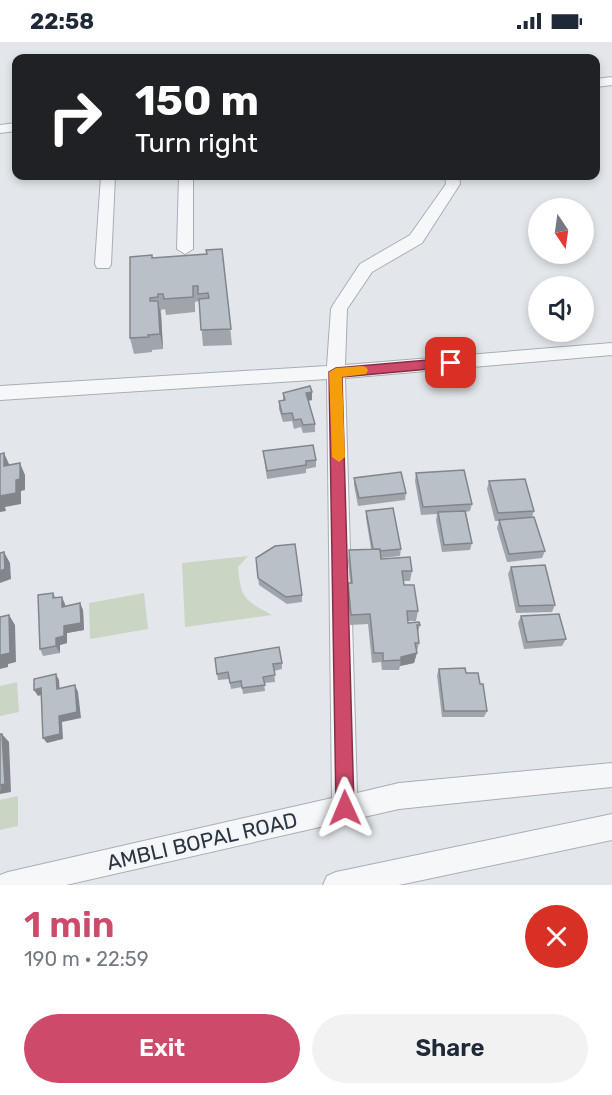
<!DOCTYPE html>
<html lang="en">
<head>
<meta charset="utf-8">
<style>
	:root { --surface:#fff; --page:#f2f2f3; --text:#1f2937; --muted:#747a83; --accent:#ce4a6b }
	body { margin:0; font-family:Rubik,sans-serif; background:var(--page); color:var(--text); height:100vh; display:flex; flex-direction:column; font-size:22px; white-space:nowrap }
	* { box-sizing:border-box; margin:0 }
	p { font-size:20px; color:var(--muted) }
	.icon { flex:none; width:33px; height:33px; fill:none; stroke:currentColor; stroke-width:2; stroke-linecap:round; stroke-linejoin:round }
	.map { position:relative; height:843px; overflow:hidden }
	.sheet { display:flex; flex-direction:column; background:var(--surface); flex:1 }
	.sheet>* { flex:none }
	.guide { position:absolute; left:12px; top:12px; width:588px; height:126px; border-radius:12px; box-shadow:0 3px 9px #0003; background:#202124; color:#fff; overflow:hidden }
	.needle { width:39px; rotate:167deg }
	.controls { position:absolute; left:528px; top:156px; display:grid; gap:12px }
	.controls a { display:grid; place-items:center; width:66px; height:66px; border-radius:50%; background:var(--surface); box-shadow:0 3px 9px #0003; font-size:30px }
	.pin { position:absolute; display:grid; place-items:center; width:51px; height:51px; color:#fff; margin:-26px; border-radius:12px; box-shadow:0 3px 9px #0006 }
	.me { position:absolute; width:66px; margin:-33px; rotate:359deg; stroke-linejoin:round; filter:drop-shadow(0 0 4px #0008) }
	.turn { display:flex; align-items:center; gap:21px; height:126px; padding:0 24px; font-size:27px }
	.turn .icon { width:78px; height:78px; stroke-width:2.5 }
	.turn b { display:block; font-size:42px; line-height:51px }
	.round { display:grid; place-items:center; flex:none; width:63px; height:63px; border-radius:32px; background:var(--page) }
	.summary { display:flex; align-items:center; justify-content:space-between; height:102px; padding:0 24px }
	h1 { font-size:36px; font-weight:600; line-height:45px; color:var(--accent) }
	.cta { display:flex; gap:12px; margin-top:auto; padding:12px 24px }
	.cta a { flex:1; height:69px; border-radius:36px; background:var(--accent); color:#fff; font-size:24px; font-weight:600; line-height:69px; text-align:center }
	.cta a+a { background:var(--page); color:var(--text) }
	.status { display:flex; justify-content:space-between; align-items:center; height:42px; padding:0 30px; background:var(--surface); direction:ltr }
	.status svg { height:16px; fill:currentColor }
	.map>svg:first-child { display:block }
	.green { fill:#cad5c4 }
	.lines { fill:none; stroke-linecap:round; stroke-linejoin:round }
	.minor-casing { stroke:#a8aeb5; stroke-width:2 }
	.minor { fill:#f6f7f9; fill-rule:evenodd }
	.wall { fill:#a0a5ac }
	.shaded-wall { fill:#82868c }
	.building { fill:#bac0c8; stroke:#82868c; stroke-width:1.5 }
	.route { fill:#ce4a6b; stroke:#863046; stroke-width:1.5 }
	.slow { fill:#f59e0b }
	.labels { text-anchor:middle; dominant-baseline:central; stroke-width:4.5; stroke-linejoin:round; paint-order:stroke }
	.near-street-label { font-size:21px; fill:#2b3643; stroke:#f3f5f8 }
</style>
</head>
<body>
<div class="status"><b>22:58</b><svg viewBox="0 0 49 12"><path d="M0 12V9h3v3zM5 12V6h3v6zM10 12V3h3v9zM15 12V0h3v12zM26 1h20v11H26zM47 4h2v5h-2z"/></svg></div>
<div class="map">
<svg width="612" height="843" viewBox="0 0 612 843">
	<rect width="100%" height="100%" fill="#e3e7eb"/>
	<path class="green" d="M248,514L238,525C241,558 245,558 272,573L185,585L182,521Z
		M144,551L148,587L90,597L89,561Z
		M17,640L19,670L0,674V644Z
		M18,754V784L0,788V758Z"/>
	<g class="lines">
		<g class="minor-casing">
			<path id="minor" d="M612,35V43L596,45V37Z
				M16,81V89L0,91V83Z
				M101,134H115L111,222L109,226H97L95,222Z
				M179,134H193V207L185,212L177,207Z
				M445,134H459L460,142L422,201L372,230L347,267L345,323L612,301V313L345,336L357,751L399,741L612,721V745L399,767L66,843H0V833L8,830L332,756L327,337L0,358V344L327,324L331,267L333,263L360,222L410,193L446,142Z
				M612,772V798L399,843H323L327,834L336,830Z"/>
		</g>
		<use href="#minor" class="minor"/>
	</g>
	<path class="wall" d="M222,207L232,303L203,304L199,259L195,260V270L166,273L165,267L161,268L163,307L152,308V310L134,312L130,296L153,216L207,212Z
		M312,350V358L308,359L315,382V390L303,391L301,385L294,387L292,379L283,380L279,367V359L283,358V351Z
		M263,409L316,418V425L306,427V431L267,437Z
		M416,431L472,462L470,469L466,470L472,501L470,508L442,510L436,478L437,472L421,473L415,439Z
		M354,436L406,451L405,458L358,464L354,443Z
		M489,439L534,469L532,475L545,509L542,516L507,520L497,486L499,479H495L487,447Z
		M366,469L401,507L400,514L381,516V517L412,529L410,539H403L404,543L418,569L416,579H408V581L420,583L418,590L419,601L414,621L400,624L399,628H382L381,620L372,621L368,582L350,583L348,551V541H350L348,519L349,508L371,507L366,476Z
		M256,516L302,553V560L287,562L259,543Z
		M511,525L555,563L552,570L516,571L508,532Z
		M53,551L56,556L65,562V564L80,561L83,568L84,588L67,591V601L60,603V611L43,614L40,607Z
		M521,574L566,597L562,604L524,607L518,581Z
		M282,621V627L274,629L275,640L264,641L265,649L243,652L242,645L231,647L229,637L218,638L217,632Z
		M439,627L466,631L480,642L487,669L484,675H442L437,633Z"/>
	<path class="shaded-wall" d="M158,259L161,274L163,307L160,292Z
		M312,350V358L306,359V351Z
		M4,411L9,422V435L4,424Z
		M20,421L25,433V448L21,449V462L5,465L6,469L0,470V454L16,438Z
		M4,510L10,521L11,537L0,541V529Z
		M62,555L65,562L66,571L62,565Z
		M80,561L83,568L84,588L67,591V601L60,603V611L56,604V596Z
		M9,573L15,583L16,620L8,622V625L0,627V616Z
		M417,611L414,621L400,624L401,615Z
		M56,632L59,638L60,653L57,647Z
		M75,643L78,650L81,676L62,680L63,697L47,701L43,696L59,674Z
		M41,646L44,652L38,654L34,648Z
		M2,692L9,700L11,750L0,752Z"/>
	<path class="building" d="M222,207L231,287L201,288L199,257L209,256L208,251L198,252V244H193V255L164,257L163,252H158V255L150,256V259H158L160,292L148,293L149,295L130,296V215L152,213V216L207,212L206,208Z
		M310,344L312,350L306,351L315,382L303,383L301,377L294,378L292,371L282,372L279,359L285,358L283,351Z
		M313,403L316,418L306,419V423L267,429L263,409Z
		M4,411V424L20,421V437L16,438V451L0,454V412Z
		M464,428L472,462L423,465L416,431Z
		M401,430L406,451L359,456L354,436Z
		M525,437L534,469L498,471L489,439Z
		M393,466L401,507L380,509V507H373L366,469Z
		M465,469L472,501L444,503L438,470Z
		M534,475L545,509L509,512L499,478Z
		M295,502L302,553L286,555L258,536L256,516L275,504Z
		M380,507L381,517L410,515L412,529H402L404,543H414L418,569H407L408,581L419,580L420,583H417L419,601H415L417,611L401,615V618L383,619V611H374L370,572L351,573L348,541H352L349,508Z
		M4,510L5,527L0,529V511Z
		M545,523L555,563L519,564L511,525Z
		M53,551V556L62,555V565L80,561L81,581L64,584V594L56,596V604L40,607L38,553Z
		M559,572L566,597L527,600L521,574Z
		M9,573L10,611L1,613V616H0V575Z
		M279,605L282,621L273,622L275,633L263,635L265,643L242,646L241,639L230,641L228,630L217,632L215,616Z
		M465,626L466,631H478L480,642H483L487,669H444L439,627Z
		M56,632L57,647L75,643L77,670L59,674L60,692L43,696L41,646L34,648V637Z
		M0,692H2L5,742L0,743Z"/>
	<path class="route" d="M451,316L457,321L451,325L342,335L354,766L351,772L345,775L339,772L336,766L329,330L336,326Z"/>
	<path class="slow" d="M362,324L366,325L368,328L366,332L342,335L345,415L339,420L332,415L329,330L336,326Z"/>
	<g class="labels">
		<g class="near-street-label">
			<text transform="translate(202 799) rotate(-13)">AMBLI BOPAL ROAD</text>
		</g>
	</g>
</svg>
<div class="controls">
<a><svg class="needle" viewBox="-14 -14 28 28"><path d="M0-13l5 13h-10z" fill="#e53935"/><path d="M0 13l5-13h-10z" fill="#747a83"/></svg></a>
<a><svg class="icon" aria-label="sound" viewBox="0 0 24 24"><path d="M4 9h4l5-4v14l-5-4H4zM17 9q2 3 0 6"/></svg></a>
</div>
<div class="pin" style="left:451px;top:321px;background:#d93025"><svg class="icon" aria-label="arrive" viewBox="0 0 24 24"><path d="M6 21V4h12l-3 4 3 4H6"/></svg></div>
<svg class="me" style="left:345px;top:766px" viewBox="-20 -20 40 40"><path d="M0-17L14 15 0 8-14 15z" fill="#ce4a6b" stroke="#fff" stroke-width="4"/></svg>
<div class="guide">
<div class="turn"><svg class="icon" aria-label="right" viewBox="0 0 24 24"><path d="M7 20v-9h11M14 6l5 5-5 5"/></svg><div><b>150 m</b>Turn right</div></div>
</div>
</div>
<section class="sheet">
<div class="summary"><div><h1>1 min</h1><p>190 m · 22:59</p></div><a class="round" style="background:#d93025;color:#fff"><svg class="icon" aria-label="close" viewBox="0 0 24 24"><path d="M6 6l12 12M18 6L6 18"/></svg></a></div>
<div class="cta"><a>Exit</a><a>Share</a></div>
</section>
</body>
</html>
